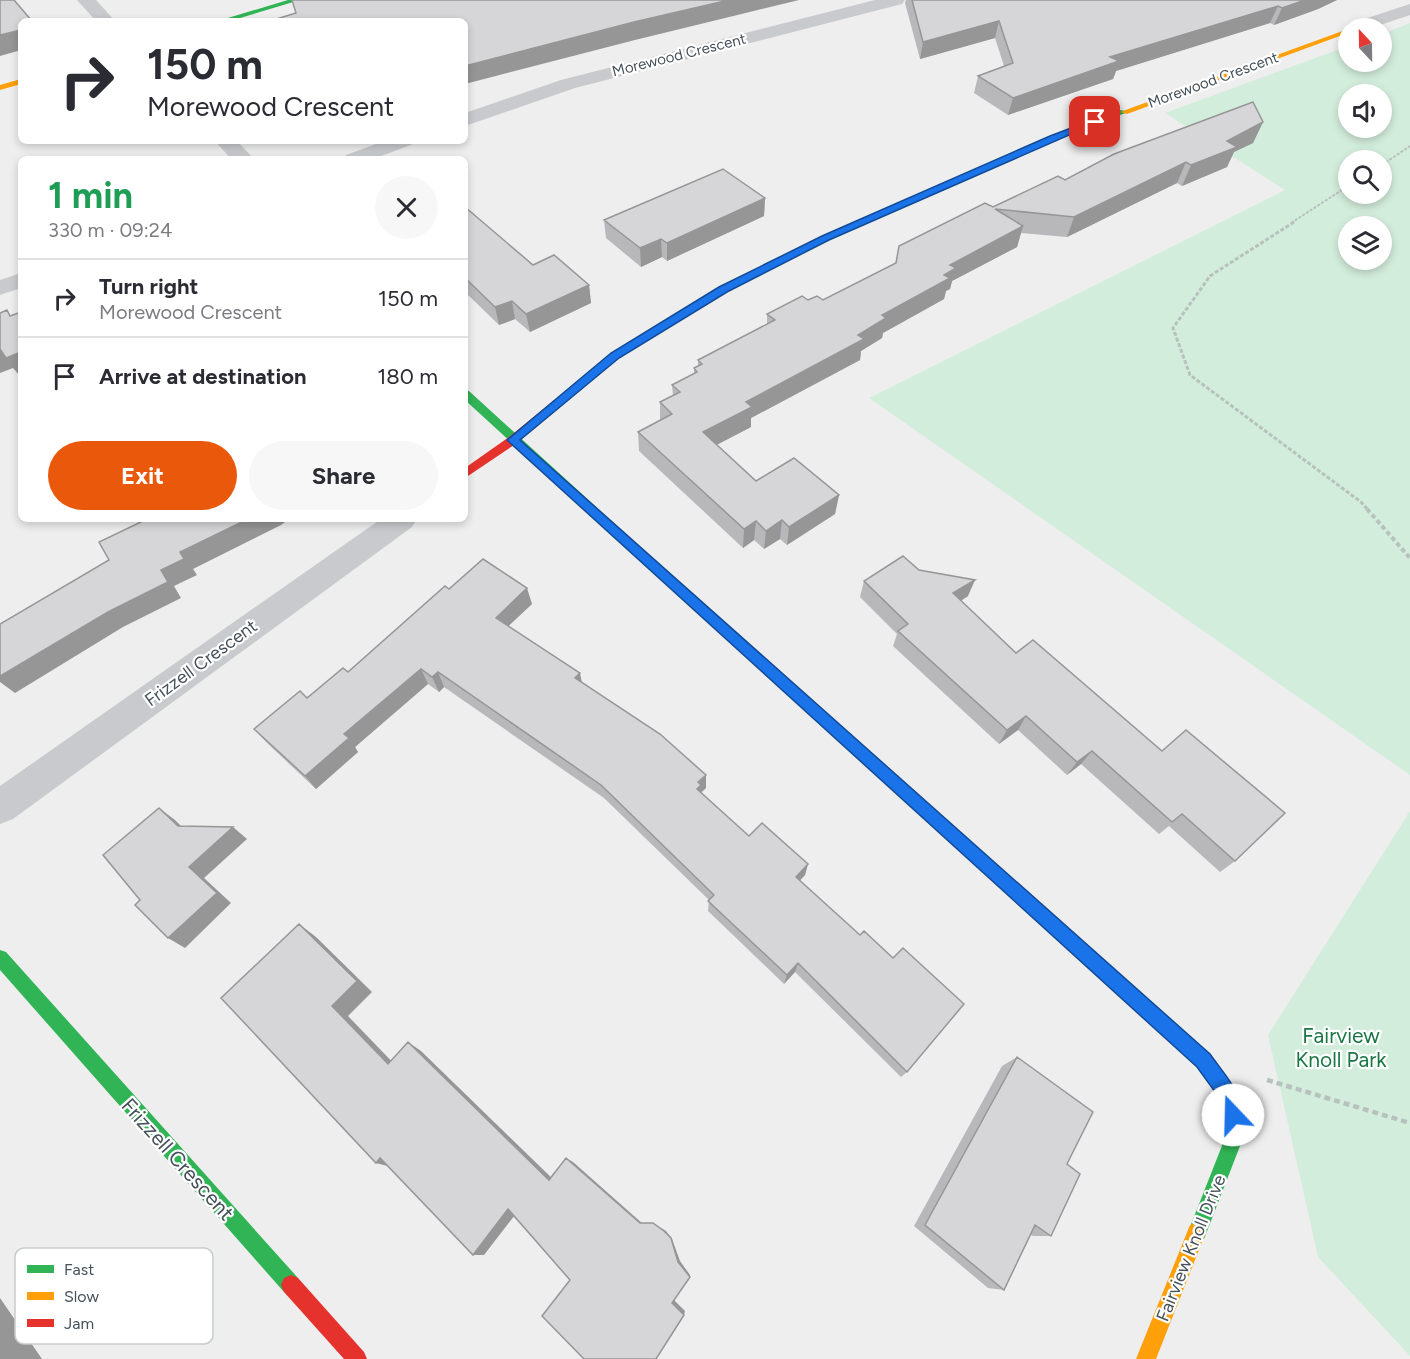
<!DOCTYPE html>
<html lang="en">
<head>
<meta charset="utf-8">
<style>
	:root { --surface:#fff; --page:#f7f7f7; --text:#2b2b33; --muted:#7c7c81; --line:#e1e1e2; --accent:#ea580c }
	body { margin:0; font-family:Figtree,sans-serif; background:var(--page); color:var(--text); height:100vh; display:flex; flex-direction:column; font-size:22px; white-space:nowrap }
	* { box-sizing:border-box; margin:0 }
	p { font-size:20px; color:var(--muted) }
	.icon { flex:none; width:33px; height:33px; fill:none; stroke:currentColor; stroke-width:2; stroke-linecap:round; stroke-linejoin:round }
	.map { position:relative; flex:1; overflow:hidden }
	.side { position:absolute; left:18px; top:156px; width:450px; height:366px; display:flex; flex-direction:column; background:var(--surface); border-radius:9px; box-shadow:0 3px 9px #0003 }
	.side>* { flex:none }
	.top-card { position:absolute; left:18px; top:18px; width:450px; height:126px; border-radius:9px; box-shadow:0 3px 9px #0003; background:#fff; color:var(--text); overflow:hidden }
	.needle { width:39px; rotate:338deg }
	.controls { position:absolute; left:1338px; top:18px; display:grid; gap:12px }
	.controls a { display:grid; place-items:center; width:54px; height:54px; border-radius:50%; background:var(--surface); box-shadow:0 3px 9px #0003; font-size:30px }
	.pin { position:absolute; display:grid; place-items:center; width:51px; height:51px; color:#fff; margin:-26px; border-radius:12px; box-shadow:0 3px 9px #0006 }
	.me { position:absolute; width:66px; margin:-33px; rotate:339deg; stroke-linejoin:round; filter:drop-shadow(0 0 4px #0008) }
	.turn { display:flex; align-items:center; gap:21px; height:126px; padding:0 30px; font-size:27px }
	.turn .icon { width:78px; height:78px; stroke-width:2.5 }
	.turn b { display:block; font-size:42px; line-height:51px }
	.round { display:grid; place-items:center; flex:none; width:63px; height:63px; border-radius:32px; background:var(--page) }
	.head { display:flex; align-items:center; justify-content:space-between; height:102px; padding:0 30px }
	h1 { font-size:36px; font-weight:700; line-height:45px; color:#1e9e55 }
	.button { display:flex; gap:12px; margin-top:auto; padding:12px 30px }
	.button a { flex:1; height:69px; border-radius:36px; background:var(--accent); color:#fff; font-size:24px; font-weight:700; line-height:69px; text-align:center }
	.button a+a { background:var(--page); color:var(--text) }
	ul { padding:0; list-style:none }
	li { display:flex; align-items:center; gap:18px; height:78px; padding:0 30px; border-top:2px solid var(--line) }
	li div { flex:1 }
	li b { display:block; font-size:22px }
	li em { font-style:normal }
	.map>svg:first-child { display:block }
	.green { fill:#d3eddc; fill-rule:evenodd }
	.lines { fill:none; stroke-linecap:round; stroke-linejoin:round }
	.path-far3 { stroke:#b7c2be; stroke-width:2; stroke-dasharray:3 1.5; stroke-linecap:butt }
	.path-far2 { stroke:#b7c2be; stroke-width:3; stroke-dasharray:4 2; stroke-linecap:butt }
	.path-far1 { stroke:#b7c2be; stroke-width:4; stroke-dasharray:4.5 3; stroke-linecap:butt }
	.path { stroke:#b7c2be; stroke-width:4.5; stroke-dasharray:6 4; stroke-linecap:butt }
	.street { fill:#c8cacd; fill-rule:evenodd }
	.fast { fill:#30b455; fill-rule:evenodd }
	.slow { fill:#ff9f0a; fill-rule:evenodd }
	.jam { fill:#e5322d; fill-rule:evenodd }
	.wall { fill:#b8b8ba }
	.shaded-wall { fill:#969697 }
	.building { fill:#d6d6d8; stroke:#969697; stroke-width:1.5 }
	.route { fill:#1a73e8; stroke:#114b97; stroke-width:1.5 }
	.labels { text-anchor:middle; dominant-baseline:central; stroke-width:4.5; stroke-linejoin:round; paint-order:stroke }
	.far-street-label { font-size:15px; fill:#465159; stroke:#fff }
	.street-label { font-size:18px; fill:#465159; stroke:#fff }
	.near-park-label { font-size:21px; fill:#1a7745; stroke:#fff }
	.near-street-label { font-size:21px; fill:#465159; stroke:#fff }
	.key { fill:#fff; stroke:#c8cbcd; stroke-width:1.5 }
	.key-label { font-size:16px; fill:#465159 }
</style>
</head>
<body>
<div class="map">
<svg width="1410" height="1359" viewBox="0 0 1410 1359">
	<rect width="100%" height="100%" fill="#efeeee"/>
	<path class="green" d="M1410,23V775L869,398L1285,190L1165,113L1348,46V62H1382V34ZM1348,94H1382V128H1348ZM1348,160H1382V194H1348ZM1348,226H1382V260H1348Z
		M1410,811V1356L1318,1257L1268,1035Z"/>
	<g class="lines">
		<path class="path-far3" d="M1382,165L1410,146
			M1291,223L1348,186"/>
		<path class="path-far2" d="M1294,222L1210,276L1173,328L1190,375L1361,502L1368,510"/>
		<path class="path-far1" d="M1367,509L1410,558"/>
		<path class="path" d="M1267,1080L1410,1123"/>
		<path class="street" d="M77,0H96L115,21H96Z
			M875,0H905L902,4L575,88L465,126V113L561,80Z
			M1410,4V15L1371,28H1348V32L1346,28L1349,24Z
			M215,141H237L254,159H231Z
			M384,141H414L411,145L373,159H342L346,155Z
			M21,273V288L0,295V280Z
			M381,519H417L412,527L13,819L0,824V786Z"/>
		<path class="fast" d="M288,0H300L230,21H218Z
			M1121,110L1128,112L1056,140L893,211L885,209L1050,136Z
			M465,390L469,391L650,556L652,559L650,562H642L465,400Z
			M1020,887L1025,890L1210,1054L1235,1091L1245,1133L1204,1239L1197,1241L1190,1239L1188,1232L1227,1133L1221,1100L1198,1066L1015,900L1012,895L1015,890Z
			M0,950L6,952L298,1278L301,1285L298,1292L291,1295L284,1292L0,970Z"/>
		<path class="slow" d="M1348,29V33L1127,114L1120,112Z
			M21,79V84L0,90V85Z
			M1197,1223L1204,1225L1206,1232L1156,1359H1136L1190,1225Z"/>
		<path class="jam" d="M890,206L893,207V211L828,240L726,291L619,358L517,443L465,478V468L509,437L611,354L720,287L822,236Z
			M646,554L650,556L1025,890L1028,895L1025,900L1020,903L1015,900L642,562L640,559L642,556Z
			M291,1275L298,1278L364,1352L367,1359H344L284,1292L281,1285L284,1278Z"/>
	</g>
	<path class="wall" d="M906,0H1337L1318,9L1274,25L1270,23L1116,71L1113,79L1008,115L974,93L978,76L1004,66L995,38L920,59L905,3Z
		M1263,122L1253,143L1234,152L1227,167L1182,186L1177,183L1067,237L1021,233L1017,247L952,281L950,289L946,291L944,299L883,333L882,338L861,351L860,360L751,418V427L716,445L756,481L839,495L835,514L787,545L780,539L764,549L754,540L743,548L639,451L638,432L660,420V402L673,396L672,385L694,374V368L698,366V360L767,325V314L808,300H823L896,263L993,207L1065,180Z
		M765,198L764,216L667,261L662,257L641,267L606,238L604,220Z
		M465,207L533,265L589,285L591,303L530,332L515,319L499,325L465,292Z
		M919,570L968,596L961,601L1235,861L1220,872L1169,826L1159,834L1081,764L1067,775L1018,730L999,744L893,646L897,634L860,597L864,581Z
		M449,589L532,604L508,626L582,682L706,788L701,793L749,836L808,864L805,875L800,880L907,1072L901,1077L795,972L784,984L708,911L709,900L604,798L444,687L439,692L428,684L355,747L358,752L316,789L266,742L254,729L348,672Z
		M1017,1057L1067,1164L1051,1236H1033L1031,1235L1004,1290L988,1288L914,1226L1002,1066Z"/>
	<path class="shaded-wall" d="M729,0H799L635,40L465,84V66L634,22Z
		M1305,0H1337L1318,9L1274,25L1282,8Z
		M1278,6L1270,23L1116,71L1113,79L1008,115L1013,98L1110,57Z
		M999,21L995,38L920,59L923,42Z
		M21,30V50L0,56V35Z
		M1263,122L1253,143L1234,152L1227,167L1182,186L1191,165L1227,141Z
		M1186,162L1177,183L1067,237L1074,217Z
		M765,198L764,216L667,261V243Z
		M1023,226L1017,247L952,281L950,289L946,291L944,299L883,333L882,338L861,351L860,360L751,418V427L703,452V432L746,402L858,335L882,315L944,275L950,265Z
		M661,239L662,257L641,267L640,248Z
		M589,285L591,303L530,332L526,314Z
		M512,301L515,319L499,325L495,307Z
		M0,349L21,352V375L20,376L13,368L0,373Z
		M839,495L835,514L787,545L789,527Z
		M248,519H289L281,525L193,569L197,575L174,586L181,598L123,627L15,693L0,682V676L161,570L180,552Z
		M782,520L780,539L764,549L766,531Z
		M756,521L754,540L743,548L744,529Z
		M975,580L968,596L947,609L953,593Z
		M527,588L532,604L501,633L496,618Z
		M421,669L428,684L355,747L358,752L316,789L305,776L344,734Z
		M438,672L444,687L439,692L432,677Z
		M580,673L583,688L575,678Z
		M1026,716L1018,730L999,744L1007,730Z
		M1092,751L1081,764L1067,775L1077,762Z
		M706,775V788L701,792L697,802L698,782Z
		M159,808L175,820L193,838L178,826Z
		M233,827L247,839L204,878L231,903L185,948L168,938L189,867Z
		M808,864L805,875L793,888L796,877Z
		M299,924L316,937L372,992L348,1016L402,1072L388,1064L332,1006Z
		M798,963L795,972L784,984L787,975Z
		M408,1042L421,1051L557,1183L549,1180Z
		M380,1158L391,1167L376,1163Z
		M566,1158L573,1162L643,1224L640,1223Z
		M508,1209L518,1211L484,1255H473Z
		M653,1223L666,1231L672,1239L680,1261L690,1275V1277L678,1262Z
		M0,1298L42,1359H0Z
		M674,1300L685,1311L684,1315L672,1303Z"/>
	<path class="building" d="M0,0H14L32,21H21V30L0,35Z
		M292,0H729L634,22L465,66V21H270L296,13Z
		M912,0H1305L1282,8L1278,6L1110,57L1119,61L1013,98L978,76L1013,63L999,21L923,42Z
		M1253,102L1263,122L1227,141L1237,147L1191,165L1186,162L1074,217L995,209L1023,226L950,265L956,268L944,275L950,278L882,315L886,318L858,335L864,339L746,402L752,407L703,432L756,481L794,458L839,495L789,527L782,520L766,531L756,521L744,529L638,432L672,414L660,402L680,392L672,385L697,372L694,368L702,364L698,360L775,320L767,314L802,296L808,300L817,296L823,300L896,263L899,246L985,203L993,207L1058,176L1065,180L1114,154Z
		M723,169L765,198L667,243L661,239L640,248L604,220Z
		M465,207L533,265L554,255L589,285L526,314L512,301L495,307L465,278Z
		M7,310L10,316L21,312V352L6,358L0,349V313Z
		M147,519H248L180,552L184,559L161,570L168,582L108,612L0,676V624L109,560L99,542Z
		M903,556L919,570L975,580L953,593L1016,653L1033,640L1162,751L1186,730L1285,813L1235,861L1182,814L1172,822L1092,751L1077,762L1026,716L1007,730L898,631L908,624L864,581Z
		M483,559L527,588L496,618L580,673L575,678L660,734L706,775L698,782L701,785L697,789L749,836L762,823L808,864L796,877L860,935L864,931L893,958L903,948L964,1004L907,1072L798,963L787,975L708,901L714,895L601,785L438,672L432,677L421,669L344,734L349,738L305,776L254,729L300,691L307,698L343,668L348,672L445,586L449,589Z
		M159,808L178,826L233,827L189,867L217,893L168,938L135,905L140,900L103,855Z
		M299,924L357,981L332,1006L388,1064L408,1042L549,1180L566,1158L640,1223H653L664,1231L671,1238L678,1262L690,1277L672,1303L684,1315L656,1359H584L542,1316L570,1280L508,1209L473,1255L380,1158L376,1163L221,998Z
		M1017,1057L1093,1112L1067,1164L1080,1174L1051,1236L1035,1225L1004,1290L925,1225Z"/>
	<path class="route" d="M1092,120L1099,122L829,240L727,292L619,358L520,440L1210,1054C1222,1072 1249,1098 1239,1121L1233,1124L1227,1121L1221,1100L1197,1067L507,440L611,353L719,287L822,236L1050,136Z"/>
	<g class="labels">
		<g class="far-street-label">
			<text transform="translate(679 55) rotate(-14)">Morewood Crescent</text>
			<text transform="translate(1213 80) rotate(-20)">Morewood Crescent</text>
		</g>
		<g class="street-label">
			<text transform="translate(201 663) rotate(-36)">Frizzell Crescent</text>
			<text transform="translate(1191 1248) rotate(-68)">Fairview Knoll Drive</text>
		</g>
		<g class="near-park-label">
			<text x="1341" y="1035">Fairview<tspan x="1341" dy="24">Knoll Park</tspan></text>
		</g>
		<g class="near-street-label">
			<text transform="translate(178 1159) rotate(48)">Frizzell Crescent</text>
		</g>
	</g>
	<rect x="15" y="1248" width="198" height="96" rx="9" class="key"/>
	<rect x="27" y="1265" width="27" height="8" fill="#30b455"/>
	<rect x="27" y="1292" width="27" height="8" fill="#ff9f0a"/>
	<rect x="27" y="1319" width="27" height="8" fill="#e5322d"/>
	<g class="key-label">
		<text x="64" y="1275">Fast</text>
		<text x="64" y="1302">Slow</text>
		<text x="64" y="1329">Jam</text>
	</g>
</svg>
<div class="controls">
<a><svg class="needle" viewBox="-14 -14 28 28"><path d="M0-13l5 13h-10z" fill="#e53935"/><path d="M0 13l5-13h-10z" fill="#7c7c81"/></svg></a>
<a><svg class="icon" aria-label="sound" viewBox="0 0 24 24"><path d="M4 9h4l5-4v14l-5-4H4zM17 9q2 3 0 6"/></svg></a>
<a><svg class="icon" aria-label="search" viewBox="0 0 24 24"><circle cx="10" cy="10" r="6"/><path d="M15 15l6 6"/></svg></a>
<a><svg class="icon" aria-label="layers" viewBox="0 0 24 24"><path d="M12 4l9 5-9 5-9-5zM3 14l9 5 9-5"/></svg></a>
</div>
<div class="pin" style="left:1095px;top:122px;background:#d93025"><svg class="icon" aria-label="arrive" viewBox="0 0 24 24"><path d="M6 21V4h12l-3 4 3 4H6"/></svg></div>
<svg class="me" style="left:1233px;top:1115px" viewBox="-20 -20 40 40"><circle r="19" fill="#fff"/><path d="M0-13L10 11 0 6-10 11z" fill="#1a73e8"/></svg>
<div class="top-card">
<div class="turn"><svg class="icon" aria-label="right" viewBox="0 0 24 24"><path d="M7 20v-9h11M14 6l5 5-5 5"/></svg><div><b>150 m</b>Morewood Crescent</div></div>
</div>
<section class="side">
<div class="head"><div><h1>1 min</h1><p>330 m · 09:24</p></div><a class="round"><svg class="icon" aria-label="close" viewBox="0 0 24 24"><path d="M6 6l12 12M18 6L6 18"/></svg></a></div>
<ul>
<li><svg class="icon" aria-label="right" viewBox="0 0 24 24"><path d="M7 20v-9h11M14 6l5 5-5 5"/></svg><div><b>Turn right</b><p>Morewood Crescent</p></div><em>150 m</em></li>
<li><svg class="icon" aria-label="arrive" viewBox="0 0 24 24"><path d="M6 21V4h12l-3 4 3 4H6"/></svg><div><b>Arrive at destination</b></div><em>180 m</em></li>
</ul>
<div class="button"><a>Exit</a><a>Share</a></div>
</section>
</div>
</body>
</html>
